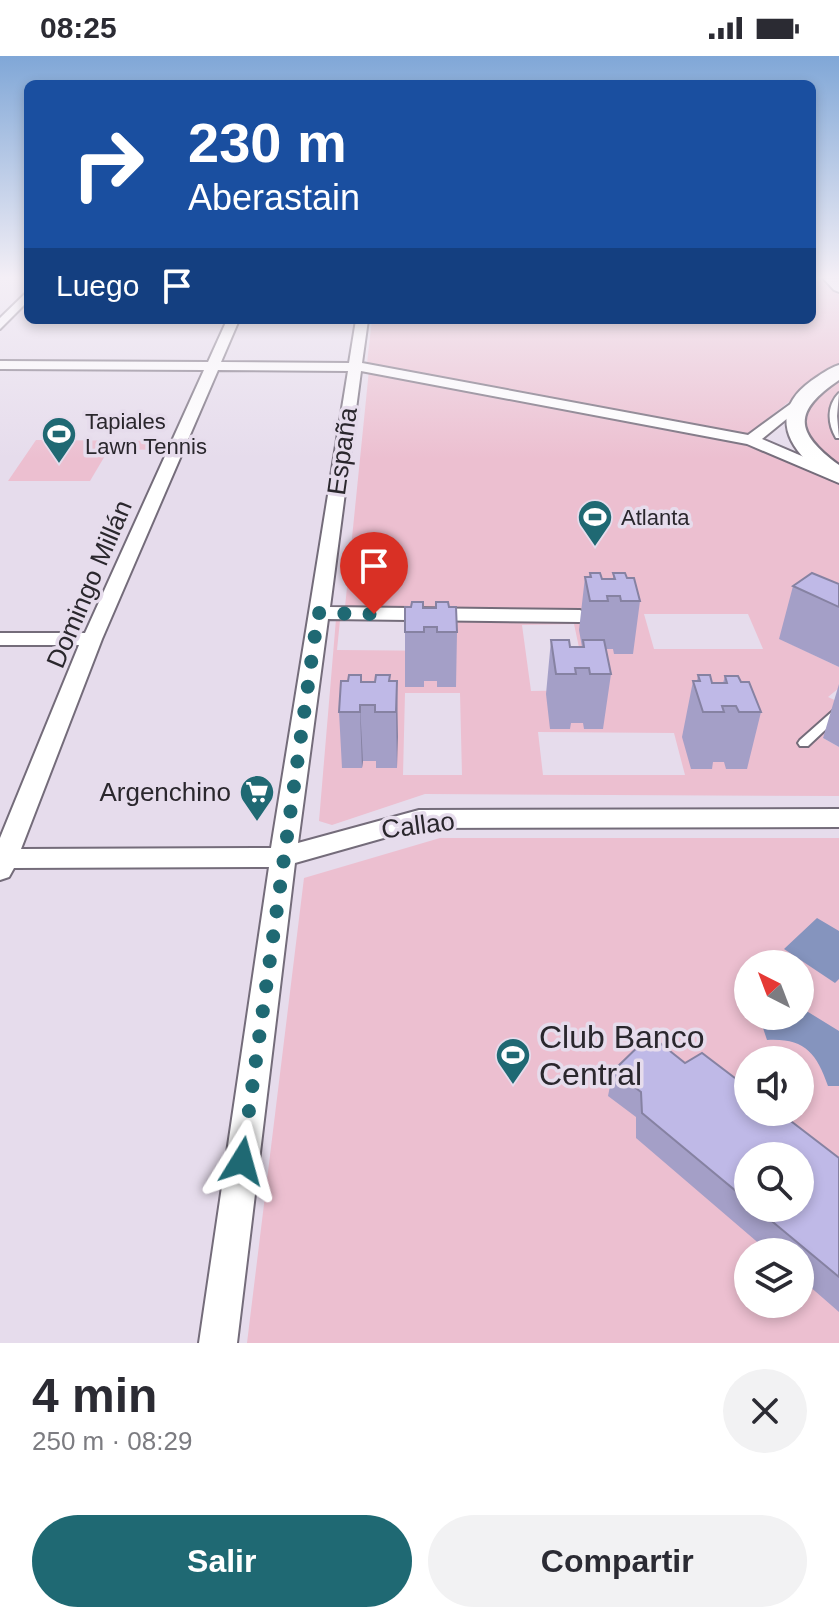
<!DOCTYPE html>
<html lang="es">
<head>
<meta charset="utf-8">
<style>
	:root { --surface:#fff; --page:#f2f2f3; --text:#2b2b33; --muted:#7c7c81; --accent:#1f6973 }
	body { margin:0; font-family:Arial,sans-serif; background:var(--page); color:var(--text); height:100vh; display:flex; flex-direction:column; font-size:30px; white-space:nowrap }
	* { box-sizing:border-box; margin:0 }
	p { font-size:26px; color:var(--muted) }
	.icon { flex:none; width:44px; height:44px; fill:none; stroke:currentColor; stroke-width:2; stroke-linecap:round; stroke-linejoin:round }
	.map { position:relative; height:1287px; overflow:hidden }
	.side { display:flex; flex-direction:column; background:var(--surface); flex:1 }
	.side>* { flex:none }
	.guide { position:absolute; left:24px; top:24px; width:792px; height:244px; border-radius:12px; box-shadow:0 4px 12px #0003; background:#1a4fa0; color:#fff; overflow:hidden }
	.needle { width:52px; rotate:318deg }
	.controls { position:absolute; left:734px; top:894px; display:grid; gap:16px }
	.controls a { display:grid; place-items:center; width:80px; height:80px; border-radius:50%; background:var(--surface); box-shadow:0 4px 12px #0003; font-size:40px }
	.pin { position:absolute; display:grid; place-items:center; width:68px; height:68px; color:#fff; margin:-82px -34px; border-radius:50% 50% 50% 0; rotate:-45deg; box-shadow:0 0 8px #0007 }
	.pin .icon { rotate:45deg }
	.me { position:absolute; width:88px; margin:-44px; rotate:8deg; stroke-linejoin:round; filter:drop-shadow(0 0 6px #0008) }
	.turn { display:flex; align-items:center; gap:28px; height:168px; padding:0 32px; font-size:36px }
	.turn .icon { width:104px; height:104px; stroke-width:2.5 }
	.turn b { display:block; font-size:56px; line-height:68px }
	.then { display:flex; align-items:center; height:76px; padding:0 32px; background:#0003; gap:16px; font-size:30px }
	.round { display:grid; place-items:center; flex:none; width:84px; height:84px; border-radius:42px; background:var(--page) }
	.summary { display:flex; align-items:center; justify-content:space-between; height:136px; padding:0 32px }
	h1 { font-size:48px; font-weight:700; line-height:60px }
	.action { display:flex; gap:16px; margin-top:auto; padding:16px 32px }
	.action a { flex:1; height:92px; border-radius:48px; background:var(--accent); color:#fff; font-size:32px; font-weight:700; line-height:92px; text-align:center }
	.action a+a { background:var(--page); color:var(--text) }
	.status { display:flex; justify-content:space-between; align-items:center; height:56px; padding:0 40px; background:var(--surface); direction:ltr }
	.status svg { height:22px; fill:currentColor }
	.map>svg:first-child { display:block }
	.green { fill:#ecbfd0; fill-rule:evenodd }
	.water { fill:#8594be }
	.lines { fill:none; stroke-linecap:round; stroke-linejoin:round }
	.lane-casing { stroke:#746c7a; stroke-width:4 }
	.street-casing { stroke:#746c7a; stroke-width:4 }
	.secondary-casing { stroke:#746c7a; stroke-width:4 }
	.lane { fill:#fff; fill-rule:evenodd }
	.street { fill:#fff; fill-rule:evenodd }
	.secondary { fill:#fff; fill-rule:evenodd }
	.wall { fill:#a49fc7; fill-rule:evenodd }
	.shaded-wall { fill:#8682a2 }
	.building { fill:#bfb9e7; stroke:#8682a2; stroke-width:2 }
	.route { stroke:#1f6973; stroke-width:14; stroke-dasharray:0 25.2 }
	.labels { text-anchor:middle; dominant-baseline:central; stroke-width:7; stroke-linejoin:round; paint-order:stroke }
	.far-poi-label { font-size:22px; fill:#2a272d; stroke:#e6dcec; text-anchor:start }
	.street-label { font-size:26px; fill:#2a272d; stroke:#e6dcec }
	.poi-label { font-size:26px; fill:#2a272d; stroke:#e6dcec; text-anchor:end }
	.near-poi-label { font-size:32px; fill:#2a272d; stroke:#e6dcec; text-anchor:start }
</style>
</head>
<body>
<div class="status"><b>08:25</b><svg viewBox="0 0 49 12"><path d="M0 12V9h3v3zM5 12V6h3v6zM10 12V3h3v9zM15 12V0h3v12zM26 1h20v11H26zM47 4h2v5h-2z"/></svg></div>
<div class="map">
<svg width="839" height="1287" viewBox="0 0 839 1287">
	<rect width="100%" height="100%" fill="#e6dcec"/>
	<path class="green" d="M812,223H826L839,239V307L745,380L367,307L372,264H812Z
		M369,314L745,385L839,426V588L780,583L839,611V632L828,641L839,646L823,682L839,691V740L425,738L332,769L319,765L336,563H580L579,553L345,551ZM644,558H748L763,593H654ZM340,564H454L455,595L337,594ZM574,568L588,634L531,635L522,569ZM405,637H460L462,719H403ZM538,676L674,677L685,719H543Z
		M839,323V415L826,405L801,368L809,347Z
		M36,384L164,385H165L161,394L109,393L90,425H8Z
		M440,782H839V1287H247L304,822ZM748,908H800V960H748ZM748,1004H800V1056H748ZM748,1100H800V1152H748ZM748,1196H800V1248H748Z"/>
	<path class="water" d="M817,862L839,875V923L835,927L784,893Z
		M800,951L839,975V1030H828C816,996 804,982 767,984L759,960H800Z"/>
	<g class="lines">
		<g class="lane-casing">
			<path id="lane" d="M839,337L837,360L839,382H836C827,367 827,349 839,337Z
				M839,652V661L808,690H800L798,687L800,684L835,653Z"/>
		</g>
		<g class="street-casing">
			<path id="street" d="M28,235V245L0,273V262Z
				M227,264H239L221,306L349,307L356,264H368L362,307L748,379L800,341L805,342V348L762,383L839,416V427L747,388L361,315L330,551L580,554L590,560L580,566L328,563L298,787L419,754L839,753V771L419,772L295,807L237,1287H199L269,811L14,812L9,821L0,824V782L79,589H0V577H85L204,314L0,313V305L208,306ZM218,314L348,315L271,792L21,793L102,583Z"/>
		</g>
		<g class="secondary-casing">
			<path id="secondary" d="M824,223H839V236L834,234Z
				M839,309V324C793,355 794,376 839,409V426C827,423 816,414 807,405C779,378 779,348 811,325C820,319 829,312 839,309Z"/>
		</g>
		<use href="#lane" class="lane"/>
		<use href="#street" class="street"/>
		<use href="#secondary" class="secondary"/>
	</g>
	<path class="wall" d="M590,517L602,523H613V517L627,522L640,545L633,598H614L613,593H606L611,618L603,673H584L583,667H571L570,673H550L546,638L551,584L570,591H582L579,574L585,521H589Z
		M839,528V611L779,583L793,530Z
		M449,551L457,576L456,631H437V625H424V631H405V576L423,552Z
		M698,619L712,627H723L725,620L741,626L761,656L747,713H726L724,706H713L712,713H691L682,681L693,625H697Z
		M397,625V712H376V705H363L362,712H342L339,656L361,626Z
		M839,628V691L823,682Z
		M685,1007L839,1102V1256L800,1222V1196H769L636,1082V1061L608,1040L613,1015ZM748,1100L800,1152H748Z"/>
	<path class="shaded-wall" d="M397,625L398,681L397,712L396,656Z
		M360,649L363,705L362,712L360,656Z"/>
	<path class="building" d="M590,517H600L602,523H615L613,517H625L627,522H634L640,545H621L620,540H607L608,545H590L585,521H591Z
		M812,517L839,528V551L793,530Z
		M412,546H423V552H436V546H448L449,551H456L457,576H437V571H424V576H405V551H411Z
		M551,584H569L570,591H584L583,584H604L611,618H590L589,612H575L576,618H556Z
		M349,619H361V626H375L376,619H390L389,625H397L396,656H375V649H360V656H339L341,625H348Z
		M698,619H710L712,627H727L725,620H738L741,626H749L761,656H739L736,650H722L724,656H703L693,625H700Z
		M650,979L685,1007L702,997L748,1032V1056H779L839,1102V1221L756,1152H800V1100H748V1145L642,1057L641,1036L613,1015Z"/>
	<linearGradient id="sky" x2="0" y2="1"><stop stop-color="#80a7d7"/><stop offset="0.55" stop-color="#f4eff6"/><stop offset="1" stop-color="#f4eff6" stop-opacity="0"/></linearGradient>
	<rect width="839" height="403" fill="url(#sky)"/>
	<g class="lines">
		<path class="route" d="M242,1105L318,557L374,558"/>
	</g>
	<defs>
		<g id="stadium-pin" transform="scale(1.8)"><path d="M0 17L-7.5 6A9.5 9.5 0 1 1 7.5 6Z" fill="#1f6973" stroke="#e6dcec"/><path d="M0-5a6.5 5 0 1 0 0 10a6.5 5 0 1 0 0-10ZM-3.5-1.8h7v3.6h-7Z" fill="#fff"/></g>
		<g id="supermarket-pin" transform="scale(1.8)"><path d="M0 17L-7.5 6A9.5 9.5 0 1 1 7.5 6Z" fill="#1f6973" stroke="#e6dcec"/><path d="M-6-5.5h2.5l.6 2H6L4.5 2H-2.5L-4.4-4H-6ZM-1.5 3.2a1.3 1.3 0 1 0 .1 0ZM3 3.2a1.3 1.3 0 1 0 .1 0Z" fill="#fff"/></g>
	</defs>
	<g fill-rule="evenodd">
		<use href="#stadium-pin" x="59" y="378"/>
		<use href="#stadium-pin" x="595" y="461"/>
		<use href="#supermarket-pin" x="257" y="736"/>
		<use href="#stadium-pin" x="513" y="999"/>
	</g>
	<g class="labels">
		<g class="far-poi-label">
			<text x="85" y="365">Tapiales<tspan x="85" dy="25">Lawn Tennis</tspan></text>
			<text x="621" y="461">Atlanta</text>
		</g>
		<g class="street-label">
			<text transform="translate(342 395) rotate(-82)">España</text>
			<text transform="translate(89 528) rotate(-67)">Domingo Millán</text>
			<text transform="translate(418 769) rotate(-7)">Callao</text>
		</g>
		<g class="poi-label">
			<text x="231" y="736">Argenchino</text>
		</g>
		<g class="near-poi-label">
			<text x="539" y="981">Club Banco<tspan x="539" dy="37">Central</tspan></text>
		</g>
	</g>
</svg>
<div class="controls">
<a><svg class="needle" viewBox="-14 -14 28 28"><path d="M0-13l5 13h-10z" fill="#e53935"/><path d="M0 13l5-13h-10z" fill="#7c7c81"/></svg></a>
<a><svg class="icon" aria-label="sound" viewBox="0 0 24 24"><path d="M4 9h4l5-4v14l-5-4H4zM17 9q2 3 0 6"/></svg></a>
<a><svg class="icon" aria-label="search" viewBox="0 0 24 24"><circle cx="10" cy="10" r="6"/><path d="M15 15l6 6"/></svg></a>
<a><svg class="icon" aria-label="layers" viewBox="0 0 24 24"><path d="M12 4l9 5-9 5-9-5zM3 14l9 5 9-5"/></svg></a>
</div>
<div class="pin" style="left:374px;top:558px;background:#d93025"><svg class="icon" aria-label="arrive" viewBox="0 0 24 24"><path d="M6 21V4h12l-3 4 3 4H6"/></svg></div>
<svg class="me" style="left:242px;top:1105px" viewBox="-20 -20 40 40"><path d="M0-17L14 15 0 8-14 15z" fill="#1f6973" stroke="#fff" stroke-width="4"/></svg>
<div class="guide">
<div class="turn"><svg class="icon" aria-label="right" viewBox="0 0 24 24"><path d="M7 20v-9h11M14 6l5 5-5 5"/></svg><div><b>230 m</b>Aberastain</div></div>
<div class="then">Luego<svg class="icon" aria-label="arrive" viewBox="0 0 24 24"><path d="M6 21V4h12l-3 4 3 4H6"/></svg></div>
</div>
</div>
<section class="side">
<div class="summary"><div><h1>4 min</h1><p>250 m · 08:29</p></div><a class="round"><svg class="icon" aria-label="close" viewBox="0 0 24 24"><path d="M6 6l12 12M18 6L6 18"/></svg></a></div>
<div class="action"><a>Salir</a><a>Compartir</a></div>
</section>
</body>
</html>
